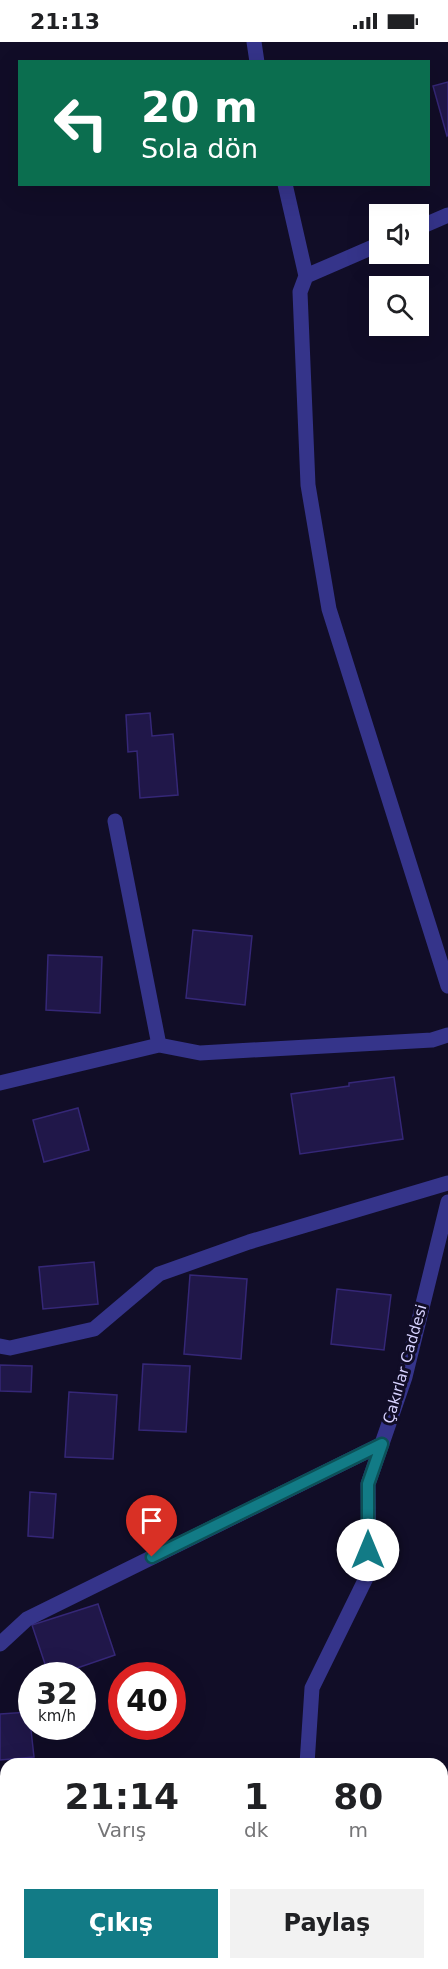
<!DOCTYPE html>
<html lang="tr">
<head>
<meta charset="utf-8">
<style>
	:root { --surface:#fff; --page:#f2f2f2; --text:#202124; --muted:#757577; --accent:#127b86 }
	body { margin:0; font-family:"DejaVu Sans",sans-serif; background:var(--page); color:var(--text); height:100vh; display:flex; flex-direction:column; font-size:22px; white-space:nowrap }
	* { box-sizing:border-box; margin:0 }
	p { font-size:20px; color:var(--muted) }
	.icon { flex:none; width:33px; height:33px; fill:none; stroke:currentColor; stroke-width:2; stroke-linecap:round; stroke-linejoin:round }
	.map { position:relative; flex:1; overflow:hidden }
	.details { position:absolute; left:0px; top:1716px; width:448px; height:212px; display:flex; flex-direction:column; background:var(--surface); border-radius:18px 18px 0 0; box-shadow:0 6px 24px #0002 }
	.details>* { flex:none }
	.hud { position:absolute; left:18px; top:18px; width:412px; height:126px; border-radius:0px; box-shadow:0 6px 24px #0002; background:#0b6e4f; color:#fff; overflow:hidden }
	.controls { position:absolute; left:369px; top:162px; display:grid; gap:12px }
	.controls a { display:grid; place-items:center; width:60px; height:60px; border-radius:0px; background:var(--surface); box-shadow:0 6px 24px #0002; font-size:30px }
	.speed { position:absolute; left:18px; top:1620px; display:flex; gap:12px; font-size:30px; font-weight:700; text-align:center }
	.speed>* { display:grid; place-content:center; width:78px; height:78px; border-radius:50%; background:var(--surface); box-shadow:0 6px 24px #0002; line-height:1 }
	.speed small { font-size:15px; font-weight:400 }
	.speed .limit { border:9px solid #d22; background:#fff; color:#111 }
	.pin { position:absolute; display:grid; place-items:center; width:51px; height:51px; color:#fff; margin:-62px -26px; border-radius:50% 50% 50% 0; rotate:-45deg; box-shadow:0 0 6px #0007 }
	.pin .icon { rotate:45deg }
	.me { position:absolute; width:66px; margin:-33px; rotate:0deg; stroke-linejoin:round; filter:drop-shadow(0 0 4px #0008) }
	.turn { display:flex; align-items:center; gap:21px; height:126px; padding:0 24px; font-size:27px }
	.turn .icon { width:78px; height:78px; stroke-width:2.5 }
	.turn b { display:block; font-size:42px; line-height:51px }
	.eta { display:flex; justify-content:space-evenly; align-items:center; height:102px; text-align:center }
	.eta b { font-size:36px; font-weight:700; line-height:42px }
	.action { display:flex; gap:12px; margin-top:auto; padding:12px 24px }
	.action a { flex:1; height:69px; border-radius:0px; background:var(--accent); color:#fff; font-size:24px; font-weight:700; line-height:69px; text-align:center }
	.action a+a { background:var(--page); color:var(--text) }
	.status { display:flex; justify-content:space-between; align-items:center; height:42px; padding:0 30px; background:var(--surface); direction:ltr }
	.status svg { height:16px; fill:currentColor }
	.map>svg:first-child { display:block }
	.building { fill:#201749; stroke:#352777; stroke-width:1.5 }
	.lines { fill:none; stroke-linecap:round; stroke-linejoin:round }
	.minor { stroke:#35348a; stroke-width:15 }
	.route-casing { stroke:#0c5057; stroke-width:15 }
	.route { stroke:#127b86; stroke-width:10 }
	.labels { text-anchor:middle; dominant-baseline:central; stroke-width:6; stroke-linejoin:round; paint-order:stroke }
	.street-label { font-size:15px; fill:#d7d2ff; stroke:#110d27 }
</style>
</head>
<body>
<div class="status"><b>21:13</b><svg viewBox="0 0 49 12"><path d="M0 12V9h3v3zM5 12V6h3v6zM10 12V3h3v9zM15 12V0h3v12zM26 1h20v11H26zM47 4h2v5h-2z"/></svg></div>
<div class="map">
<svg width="448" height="1927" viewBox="0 0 448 1927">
	<rect width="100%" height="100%" fill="#110d27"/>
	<path class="building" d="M448,40V93L447,94L433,44Z
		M150,671L152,694L173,692L178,753L140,756L137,709L128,710L126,673Z
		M193,888L252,894L245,963L186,956Z
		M48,913L102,915L100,971L46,968Z
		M394,1035L403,1097L300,1112L291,1052L349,1044V1041Z
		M78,1066L89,1108L44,1120L33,1078Z
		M94,1220L98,1262L43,1267L39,1225Z
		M190,1233L247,1237L241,1317L184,1312Z
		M337,1247L391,1253L384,1308L331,1302Z
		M143,1322L190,1324L186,1390L139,1388Z
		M0,1323L32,1324L31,1350L0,1349Z
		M69,1350L117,1353L113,1417L65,1415Z
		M30,1450L56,1452L53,1496L28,1494Z
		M98,1562L115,1613L54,1634H49L32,1583Z
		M29,1670L34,1715L0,1718V1672Z"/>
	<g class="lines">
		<path class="minor" d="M254,0L257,20
			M285,142L306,234L300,250L308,443L329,567L448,944
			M418,186L448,173
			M306,234L380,202
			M115,779L159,1003
			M0,1041L159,1003L200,1011L432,998L448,993
			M0,1304L10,1306L94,1287L159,1232L249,1200L448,1141
			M0,1602L27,1577L382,1402
			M307,1722L312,1646L369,1530L368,1442L405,1335L448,1160
			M318,1922L320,1927"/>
	</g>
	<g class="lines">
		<g class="route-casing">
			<path id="route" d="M152,1515L382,1402L368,1442V1508"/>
		</g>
		<use href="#route" class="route"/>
	</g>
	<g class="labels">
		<g class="street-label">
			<text transform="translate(405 1322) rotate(-74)">Çakırlar Caddesi</text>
		</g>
	</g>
</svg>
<div class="controls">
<a><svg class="icon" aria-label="sound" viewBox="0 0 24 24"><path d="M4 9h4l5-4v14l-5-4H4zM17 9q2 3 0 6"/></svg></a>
<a><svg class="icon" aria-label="search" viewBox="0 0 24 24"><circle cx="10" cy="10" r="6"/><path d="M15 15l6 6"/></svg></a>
</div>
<div class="speed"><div>32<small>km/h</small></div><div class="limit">40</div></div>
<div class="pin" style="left:152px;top:1515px;background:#d93025"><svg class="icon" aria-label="arrive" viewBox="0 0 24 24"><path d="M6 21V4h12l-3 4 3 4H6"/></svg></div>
<svg class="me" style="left:368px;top:1508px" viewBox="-20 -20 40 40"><circle r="19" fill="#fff"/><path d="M0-13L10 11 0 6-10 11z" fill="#127b86"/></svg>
<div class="hud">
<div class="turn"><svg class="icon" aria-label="left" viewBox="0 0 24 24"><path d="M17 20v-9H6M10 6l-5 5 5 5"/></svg><div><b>20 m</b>Sola dön</div></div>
</div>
<section class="details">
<div class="eta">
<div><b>21:14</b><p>Varış</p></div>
<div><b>1</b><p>dk</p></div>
<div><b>80</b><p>m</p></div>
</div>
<div class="action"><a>Çıkış</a><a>Paylaş</a></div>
</section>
</div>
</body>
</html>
